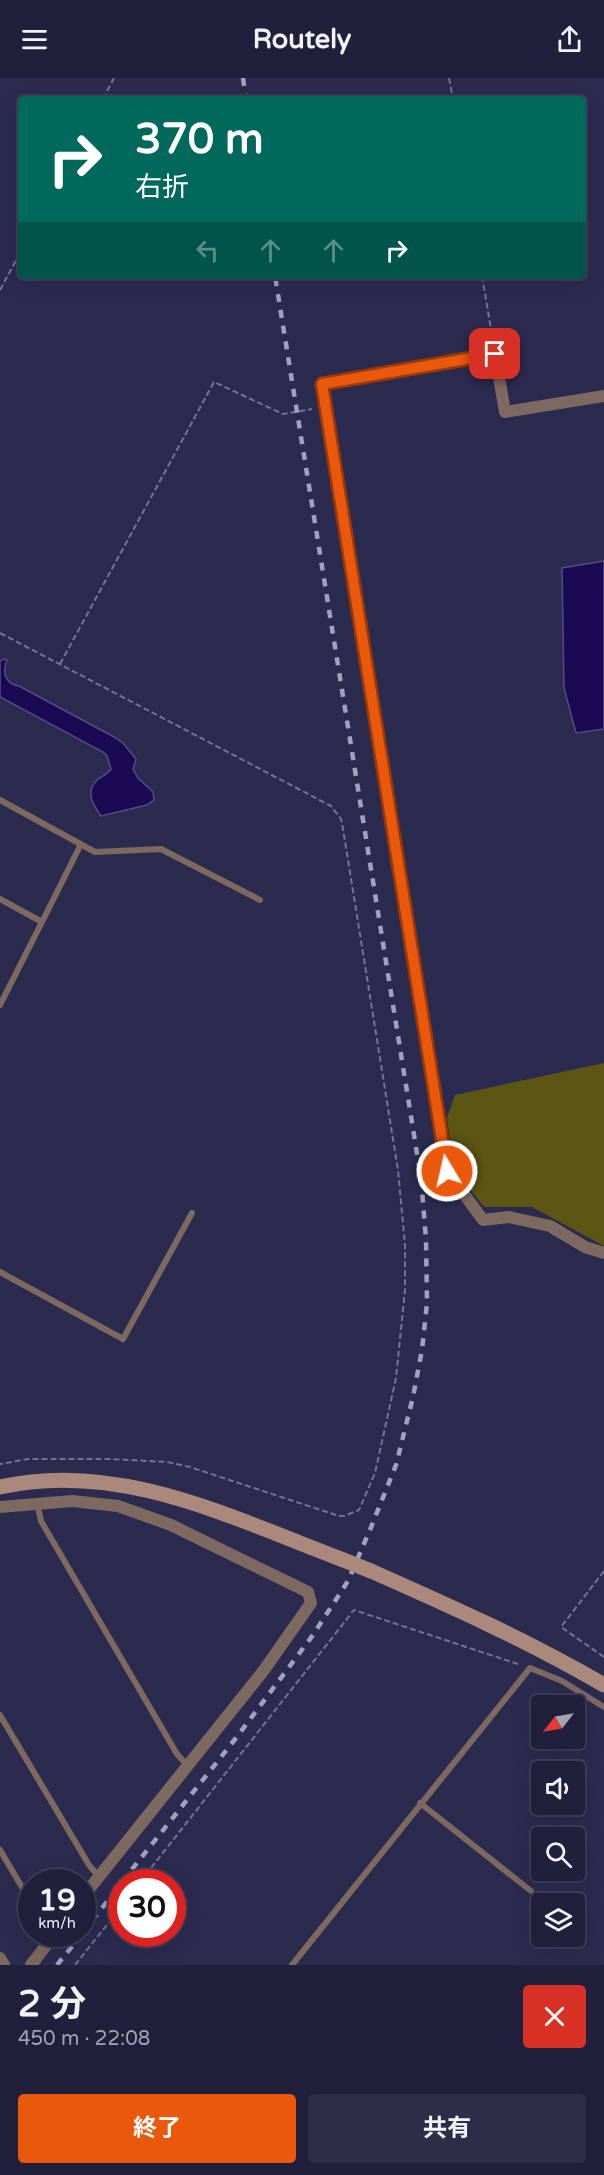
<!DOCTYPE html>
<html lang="ja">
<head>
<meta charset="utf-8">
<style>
	:root { --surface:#20203c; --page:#2d2d47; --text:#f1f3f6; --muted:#a2a3af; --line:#3d3e56; --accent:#ea580c }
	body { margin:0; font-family:"Varela Round","Noto Sans JP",sans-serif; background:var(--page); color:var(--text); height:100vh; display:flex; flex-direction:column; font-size:22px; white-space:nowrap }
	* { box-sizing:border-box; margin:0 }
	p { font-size:20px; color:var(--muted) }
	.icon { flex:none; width:33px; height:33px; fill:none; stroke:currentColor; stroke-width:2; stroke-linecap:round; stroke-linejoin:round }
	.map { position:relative; height:1887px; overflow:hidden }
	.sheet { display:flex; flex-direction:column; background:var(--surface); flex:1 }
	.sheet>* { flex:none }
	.top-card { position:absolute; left:18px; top:18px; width:568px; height:183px; border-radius:6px; box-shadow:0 6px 24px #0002,0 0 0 2px var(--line); background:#00695c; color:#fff; overflow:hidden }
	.needle { width:39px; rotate:239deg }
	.controls { position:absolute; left:531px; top:1617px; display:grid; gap:12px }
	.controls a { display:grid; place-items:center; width:54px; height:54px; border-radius:6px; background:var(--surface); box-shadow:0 6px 24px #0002,0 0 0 2px var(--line); font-size:30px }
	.speed { position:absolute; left:18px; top:1791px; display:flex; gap:12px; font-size:30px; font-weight:700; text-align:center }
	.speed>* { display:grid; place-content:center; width:78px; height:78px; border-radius:50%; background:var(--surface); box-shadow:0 6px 24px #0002,0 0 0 2px var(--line); line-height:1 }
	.speed small { font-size:15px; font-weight:400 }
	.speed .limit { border:9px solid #d22; background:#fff; color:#111 }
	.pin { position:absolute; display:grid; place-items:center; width:51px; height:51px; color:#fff; margin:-26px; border-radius:12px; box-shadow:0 3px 9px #0006 }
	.me { position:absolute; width:66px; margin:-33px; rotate:351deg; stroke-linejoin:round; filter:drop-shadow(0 0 4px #0008) }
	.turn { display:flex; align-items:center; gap:21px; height:126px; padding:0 18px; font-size:27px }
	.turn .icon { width:78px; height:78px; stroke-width:2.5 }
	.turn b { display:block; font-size:42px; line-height:51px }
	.lanes { display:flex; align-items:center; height:57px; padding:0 18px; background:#0003; justify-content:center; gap:30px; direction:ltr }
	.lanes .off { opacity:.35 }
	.round { display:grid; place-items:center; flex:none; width:63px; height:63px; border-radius:6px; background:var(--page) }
	.headline { display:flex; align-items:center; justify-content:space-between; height:102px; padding:0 18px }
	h1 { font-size:36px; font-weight:700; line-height:45px }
	.button { display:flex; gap:12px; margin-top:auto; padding:12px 18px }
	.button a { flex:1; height:69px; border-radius:6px; background:var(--accent); color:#fff; font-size:24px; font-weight:700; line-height:69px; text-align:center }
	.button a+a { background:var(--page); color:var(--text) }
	header { display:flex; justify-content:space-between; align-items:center; height:78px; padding:0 18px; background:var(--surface); font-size:27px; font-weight:700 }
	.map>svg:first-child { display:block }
	.green { fill:#5d5513 }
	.water { fill:#1a0953; stroke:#564b86; stroke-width:1.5 }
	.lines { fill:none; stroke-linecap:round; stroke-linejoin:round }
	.path { stroke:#737494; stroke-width:2; stroke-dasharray:6 3; stroke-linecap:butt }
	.lane { stroke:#7e6961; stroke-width:6 }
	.street { stroke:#7e6961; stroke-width:12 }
	.secondary { stroke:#aa897c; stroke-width:15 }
	.rail { stroke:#a1a2bf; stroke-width:4.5; stroke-dasharray:8 8; stroke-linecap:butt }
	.secondary-bridge { stroke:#aa897c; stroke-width:15 }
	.route-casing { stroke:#983908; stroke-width:15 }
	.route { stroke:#ea580c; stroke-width:10 }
</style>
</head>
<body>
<header><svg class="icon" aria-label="menu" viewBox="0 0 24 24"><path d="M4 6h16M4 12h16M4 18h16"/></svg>Routely<svg class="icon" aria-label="share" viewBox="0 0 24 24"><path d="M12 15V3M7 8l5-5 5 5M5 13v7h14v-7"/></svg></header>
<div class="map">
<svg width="604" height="1887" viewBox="0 0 604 1887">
	<rect width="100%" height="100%" fill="#2b2b50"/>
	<path class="green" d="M604,985V1168L532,1129H484L454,1091L447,1040L455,1017Z"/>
	<path class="water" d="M604,483V651L576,655L564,610L562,490Z
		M4,581L7,582C2,594 5,606 19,608L114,659L123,665L136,681L133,691L138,700L153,714L154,722L147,727L101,738C94,728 85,715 96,703C101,698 107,697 111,691L107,678L103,674L0,619V583Z"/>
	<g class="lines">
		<path class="path" d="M449,0L453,21
			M103,21L114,0
			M482,198L493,263
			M0,212L21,173
			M0,555L331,728L341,741L343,751L398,1092L405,1167V1212L396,1300L375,1395L359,1432L344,1438H339L190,1389L167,1384L111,1381H28L0,1386
			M60,586L214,304L283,336L312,331
			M604,1493L561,1549L604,1579
			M140,1804L354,1532L521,1587
			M75,1887L122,1828"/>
		<path class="lane" d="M0,722L95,774L161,771L260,822
			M0,821L42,844L0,927
			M42,844L81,766
			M0,1194L123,1261L192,1135
			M37,1425L41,1443L177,1676L187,1687
			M0,1637L89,1787L99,1799
			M420,1725L531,1813
			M0,1772L32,1826
			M292,1887L530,1590L562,1603L604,1629"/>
		<path class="street" d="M604,318L505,334L495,276L322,306L447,1093L483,1142L509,1139L550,1148L585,1169L604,1175
			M0,1429L72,1423L118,1428L171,1447L308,1514L311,1525L264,1592L82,1820
			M0,1880L4,1887
			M31,1887L55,1856"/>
		<path class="secondary" d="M0,1409C119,1382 232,1440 341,1481
			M371,1493C450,1528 529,1563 604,1607"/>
		<path class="rail" d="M243,0L246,21
			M122,1804L236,1660L313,1557L348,1503L372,1447L396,1387L413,1319L422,1272L427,1225L426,1161L421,1100L275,198
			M82,1855L122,1805
			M57,1887L82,1856"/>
		<path class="secondary-bridge" d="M341,1481L371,1493"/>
	</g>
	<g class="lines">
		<g class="route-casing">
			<path id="route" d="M447,1093L322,306L495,276"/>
		</g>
		<use href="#route" class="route"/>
	</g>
</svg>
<div class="controls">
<a><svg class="needle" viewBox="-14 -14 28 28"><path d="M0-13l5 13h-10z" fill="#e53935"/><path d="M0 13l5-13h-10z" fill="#a2a3af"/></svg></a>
<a><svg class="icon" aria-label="sound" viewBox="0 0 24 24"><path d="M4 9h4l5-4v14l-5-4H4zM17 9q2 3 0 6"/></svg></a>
<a><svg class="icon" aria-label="search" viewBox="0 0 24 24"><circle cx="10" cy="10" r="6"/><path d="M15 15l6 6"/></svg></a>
<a><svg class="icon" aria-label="layers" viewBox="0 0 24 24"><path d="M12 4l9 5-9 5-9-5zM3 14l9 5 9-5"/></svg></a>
</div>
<div class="speed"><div>19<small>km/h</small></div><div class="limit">30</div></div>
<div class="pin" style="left:495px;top:276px;background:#d93025"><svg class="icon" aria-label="arrive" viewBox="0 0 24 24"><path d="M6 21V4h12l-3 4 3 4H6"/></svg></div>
<svg class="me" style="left:447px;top:1093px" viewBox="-20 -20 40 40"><circle r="17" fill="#ea580c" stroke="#fff" stroke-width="3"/><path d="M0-11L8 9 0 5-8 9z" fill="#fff"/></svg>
<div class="top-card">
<div class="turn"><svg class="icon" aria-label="right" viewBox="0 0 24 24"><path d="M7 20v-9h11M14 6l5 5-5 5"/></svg><div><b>370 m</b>右折</div></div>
<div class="lanes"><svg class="icon off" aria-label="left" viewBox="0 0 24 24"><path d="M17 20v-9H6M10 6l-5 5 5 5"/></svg><svg class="icon off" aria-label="ahead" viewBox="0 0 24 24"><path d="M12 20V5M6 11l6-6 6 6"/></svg><svg class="icon off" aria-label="ahead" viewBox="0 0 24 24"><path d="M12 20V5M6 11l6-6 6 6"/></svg><svg class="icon" aria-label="right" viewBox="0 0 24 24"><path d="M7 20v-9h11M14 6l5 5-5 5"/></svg></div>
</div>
</div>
<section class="sheet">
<div class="headline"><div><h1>2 分</h1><p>450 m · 22:08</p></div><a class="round" style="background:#d93025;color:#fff"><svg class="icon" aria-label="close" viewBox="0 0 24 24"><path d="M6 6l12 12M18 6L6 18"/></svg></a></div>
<div class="button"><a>終了</a><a>共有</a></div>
</section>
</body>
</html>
